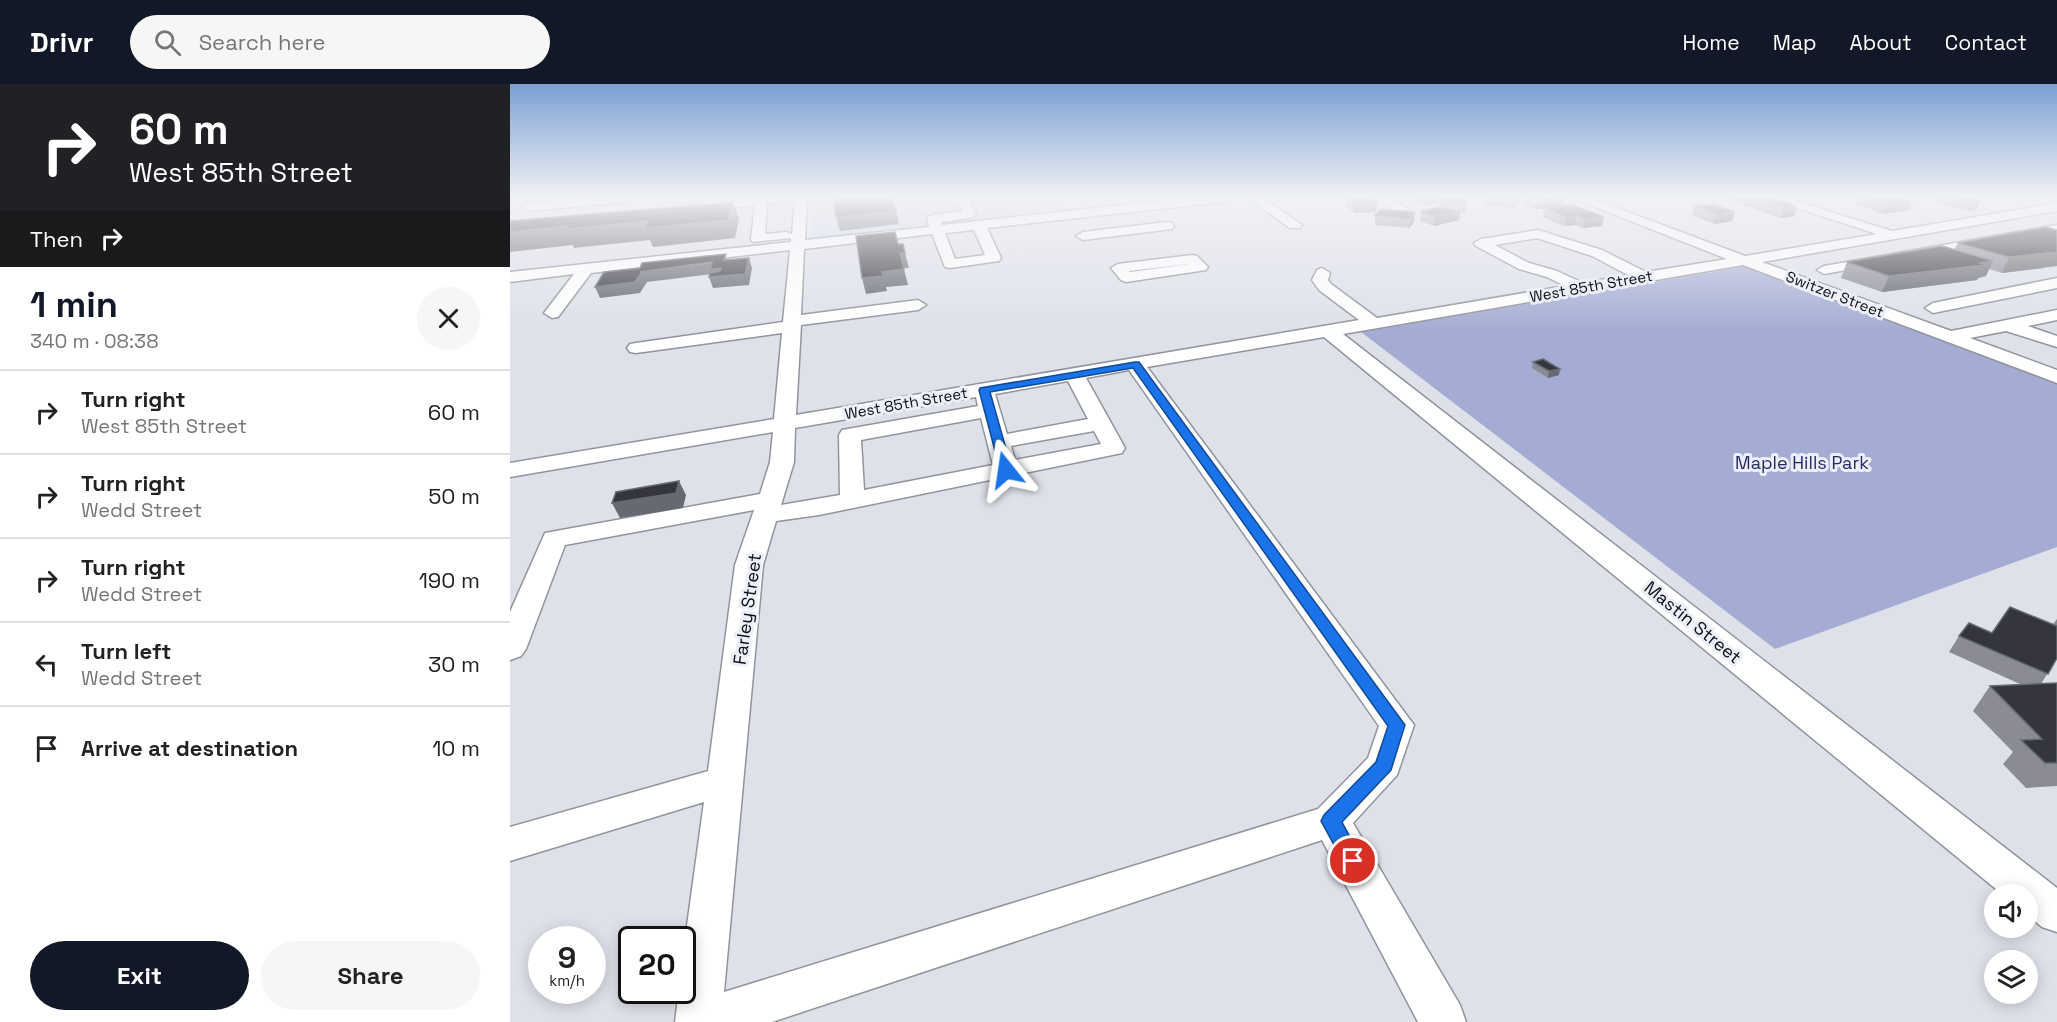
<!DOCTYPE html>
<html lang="en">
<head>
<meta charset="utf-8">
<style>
	:root { --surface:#fff; --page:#f6f6f6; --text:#222; --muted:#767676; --line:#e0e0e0; --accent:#111827 }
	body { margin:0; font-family:"Space Grotesk",sans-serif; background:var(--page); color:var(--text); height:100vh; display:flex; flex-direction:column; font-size:22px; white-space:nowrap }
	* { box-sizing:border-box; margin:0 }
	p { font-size:20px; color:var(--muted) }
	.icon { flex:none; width:33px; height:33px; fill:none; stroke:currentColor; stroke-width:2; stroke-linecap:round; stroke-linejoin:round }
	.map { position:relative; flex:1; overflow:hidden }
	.sheet { display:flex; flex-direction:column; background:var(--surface); width:510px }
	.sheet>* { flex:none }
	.hud { background:#202124; color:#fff; overflow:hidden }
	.buttons { position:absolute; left:1474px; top:800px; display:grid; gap:12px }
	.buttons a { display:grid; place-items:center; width:54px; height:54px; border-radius:50%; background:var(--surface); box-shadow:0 3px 15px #0003; font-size:30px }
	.speed { position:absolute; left:18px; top:842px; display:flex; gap:12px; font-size:30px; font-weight:700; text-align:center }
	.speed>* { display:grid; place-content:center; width:78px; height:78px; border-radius:50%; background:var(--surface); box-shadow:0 3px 15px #0003; line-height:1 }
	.speed small { font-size:15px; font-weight:400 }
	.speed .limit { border:3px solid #111; border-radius:9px; background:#fff; color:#111 }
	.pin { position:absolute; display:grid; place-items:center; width:51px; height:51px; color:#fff; margin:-26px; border:3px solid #fff; border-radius:50%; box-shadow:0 2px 6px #0007 }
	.me { position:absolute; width:66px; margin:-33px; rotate:345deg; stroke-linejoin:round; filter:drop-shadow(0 0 4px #0008) }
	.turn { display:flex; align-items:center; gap:21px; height:126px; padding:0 30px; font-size:27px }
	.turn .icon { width:78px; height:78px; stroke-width:2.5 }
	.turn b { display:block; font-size:42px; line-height:51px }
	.then { display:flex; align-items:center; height:57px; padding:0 30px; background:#0003; gap:12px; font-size:22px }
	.round { display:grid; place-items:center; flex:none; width:63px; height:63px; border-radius:32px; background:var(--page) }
	.summary { display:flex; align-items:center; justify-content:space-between; height:102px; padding:0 30px }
	h1 { font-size:36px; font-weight:600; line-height:45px; color:var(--accent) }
	.primary-button { display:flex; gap:12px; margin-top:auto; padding:12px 30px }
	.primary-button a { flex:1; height:69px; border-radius:36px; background:var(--accent); color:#fff; font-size:24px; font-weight:600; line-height:69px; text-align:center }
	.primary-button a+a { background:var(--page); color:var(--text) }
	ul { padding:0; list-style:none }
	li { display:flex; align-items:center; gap:18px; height:84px; padding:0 30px; border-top:2px solid var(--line) }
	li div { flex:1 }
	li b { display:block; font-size:22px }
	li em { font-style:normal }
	header { display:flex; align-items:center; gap:36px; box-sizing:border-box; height:84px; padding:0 30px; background:var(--accent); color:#fff }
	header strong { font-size:28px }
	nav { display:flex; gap:33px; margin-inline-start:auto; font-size:21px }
	.search { width:420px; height:54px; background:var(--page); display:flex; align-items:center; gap:15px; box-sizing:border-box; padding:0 21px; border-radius:33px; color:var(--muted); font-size:22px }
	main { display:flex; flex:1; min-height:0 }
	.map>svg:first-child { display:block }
	.built { fill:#d4d7e8 }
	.green { fill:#a5acd3 }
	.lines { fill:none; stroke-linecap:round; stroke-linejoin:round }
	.minor-casing { stroke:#92949c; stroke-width:3 }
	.minor { fill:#fff; fill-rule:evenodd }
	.wall { fill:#8a8b94 }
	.shaded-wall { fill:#676971 }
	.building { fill:#34353d; stroke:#676971; stroke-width:1.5 }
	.route { fill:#1a73e8; stroke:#114b97; stroke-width:1.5 }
	.labels { text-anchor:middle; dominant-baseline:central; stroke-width:6; stroke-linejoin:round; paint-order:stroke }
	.far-street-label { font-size:15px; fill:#0d0e11; stroke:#eceef8 }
	.park-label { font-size:18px; fill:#262a66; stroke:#eceef8 }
	.street-label { font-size:18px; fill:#0d0e11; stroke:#eceef8 }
</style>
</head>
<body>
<header>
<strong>Drivr</strong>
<div class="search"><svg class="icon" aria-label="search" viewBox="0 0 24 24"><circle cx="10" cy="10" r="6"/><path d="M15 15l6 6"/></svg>Search here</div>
<nav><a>Home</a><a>Map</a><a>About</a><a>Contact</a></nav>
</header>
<main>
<section class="sheet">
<div class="hud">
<div class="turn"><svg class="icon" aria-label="right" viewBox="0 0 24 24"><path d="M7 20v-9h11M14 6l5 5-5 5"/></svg><div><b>60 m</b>West 85th Street</div></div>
<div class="then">Then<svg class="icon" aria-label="right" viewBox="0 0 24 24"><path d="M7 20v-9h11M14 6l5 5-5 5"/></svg></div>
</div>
<div class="summary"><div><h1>1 min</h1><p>340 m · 08:38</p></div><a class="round"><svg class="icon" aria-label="close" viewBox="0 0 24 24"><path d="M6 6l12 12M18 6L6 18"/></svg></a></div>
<ul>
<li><svg class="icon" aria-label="right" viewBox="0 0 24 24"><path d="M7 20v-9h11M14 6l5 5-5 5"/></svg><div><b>Turn right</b><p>West 85th Street</p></div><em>60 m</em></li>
<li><svg class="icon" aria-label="right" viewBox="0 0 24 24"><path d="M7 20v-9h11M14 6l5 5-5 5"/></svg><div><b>Turn right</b><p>Wedd Street</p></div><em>50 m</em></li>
<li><svg class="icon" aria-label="right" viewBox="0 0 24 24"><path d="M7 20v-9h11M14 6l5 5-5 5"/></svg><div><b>Turn right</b><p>Wedd Street</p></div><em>190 m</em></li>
<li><svg class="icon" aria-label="left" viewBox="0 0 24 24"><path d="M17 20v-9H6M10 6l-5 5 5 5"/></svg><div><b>Turn left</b><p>Wedd Street</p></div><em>30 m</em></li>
<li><svg class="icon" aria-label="arrive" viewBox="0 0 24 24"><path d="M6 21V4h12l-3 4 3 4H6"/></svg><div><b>Arrive at destination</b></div><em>10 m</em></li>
</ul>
<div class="primary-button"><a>Exit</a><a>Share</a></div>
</section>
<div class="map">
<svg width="1547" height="938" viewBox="0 0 1547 938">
	<rect width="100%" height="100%" fill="#dfe1ea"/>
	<path class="built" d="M303,114H547L558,129L309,156L302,153Z"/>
	<path class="green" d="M1238,182L1547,297V463L1265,565L851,248Z"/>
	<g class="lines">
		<g class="minor-casing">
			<path id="minor" d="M72,114H121L115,118L19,127L13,123L19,119Z
				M239,114H297L295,156L419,143L417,135L418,132L452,127L446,114H458L466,130L460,134L431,138L432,141L677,114H720L714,118L477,144L491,174L489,177L440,184L435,183L422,150L294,165L291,231L408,216L416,221L408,226L291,241L286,331L849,236L809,206L802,196L807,186L812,184L820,189L818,196L821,200L867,234L1055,202L1037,193L1009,185L966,162L964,159L971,155L1028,146L1092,166L1136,188L1217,175L1062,114H1080L1235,172L1367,150L1256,114H1276L1382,147L1547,119V127L1252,178L1441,247L1547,226V236L1518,242L1547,252V263L1496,247L1460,254L1547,286V299L1233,181L833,250L1547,804V848L1532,843L1518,831V810H1492L814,253L637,283L904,641L887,691L843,739L950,921L956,938H908L812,756L262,938H165L169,906H172V878L194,718L0,777V743L198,687L225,481L244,426L55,461L16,565L11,572L0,576V528L35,449L250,410L260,378L263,348L0,393V379L264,335L272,249L126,269L120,268L117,264L120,260L126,259L273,238L280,166L81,189L48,233L42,234L34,229L64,190L0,198V188L281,158V154L243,158L241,155L245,121L188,127L182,123L188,119ZM285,116L282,150L276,148L255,150L257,120ZM464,146L475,171L445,175L435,149ZM1027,154L1082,172L1118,191L1073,199L1047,187L1019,179L985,161ZM619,286L869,642L858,674L808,725L214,908L253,481L266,437L309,431L612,369L615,364L576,294ZM558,297L578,335L497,350L485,310ZM466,313L468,322L332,346L329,351L330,411L271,421L284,378L285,344ZM471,334L483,381L354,406L351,356ZM584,347L591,360L505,376L501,362Z
				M738,114H753L792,141L790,144H780Z
				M864,114H880L900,126L894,130L890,129Z
				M657,138L662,139L664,142L662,145L573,156L566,152L573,148Z
				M1547,141V149L1314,190L1307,186L1314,182Z
				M682,171L687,172L698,183L696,186L616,198L611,196L601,184L608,180ZM679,180L620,188L619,187Z
				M1547,194V204L1423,229L1415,224L1423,219Z"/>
		</g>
		<use href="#minor" class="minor"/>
	</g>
	<path class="wall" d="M835,114H861L866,128L844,129L835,121Z
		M900,114H953L957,120L956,129H950L949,136L924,142L910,137L911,128L929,123L928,119L917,121L900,116Z
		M973,114H1010L1009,119L1004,124L972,120Z
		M1016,114H1056L1054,122L1094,133L1092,142L1073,144L1065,141L1054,142L1033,133L1034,125H1026L1015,120Z
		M1211,114H1246L1250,115L1264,114L1284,132L1271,134L1243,125L1244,122L1237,123Z
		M1347,114H1393L1403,117L1399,126L1374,130L1345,120Z
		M1411,114H1465L1471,116L1467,125L1458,127L1425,119L1427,115L1419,116Z
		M1184,122L1225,128L1222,137L1204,140L1182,131Z
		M905,128L904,138L899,144L865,141V131Z
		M1448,159L1535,184L1492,189L1479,185L1476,192L1468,194L1467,196L1372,208L1331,194L1337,178L1444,166Z
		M1023,278L1049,291L1038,294L1022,284Z
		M1547,535V574L1531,600L1547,599V702L1516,704L1493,680L1503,668L1463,627L1480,602L1512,601L1439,568L1449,552L1482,549L1543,540Z"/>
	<path class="shaded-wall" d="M0,114H3L2,116L3,119L0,122Z
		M917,114H928V119L917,121Z
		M1006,114H1010L1009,119L1004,124Z
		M1049,114H1056L1054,123L1026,125L1027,116Z
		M1471,116L1467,125L1458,127L1462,118Z
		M1245,117L1244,122L1237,123L1238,118Z
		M1403,117L1399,126L1374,130L1377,121Z
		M223,118L229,135L225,154L143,163L140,156L64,164L63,161L0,168V148Z
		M867,119L866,128L844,129L845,120Z
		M1287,122L1284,132L1271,134L1274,124Z
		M386,127L389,140L330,147L326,133Z
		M950,127L949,136L924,142L925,132Z
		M905,128L904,138L899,144L900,135Z
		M1225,128L1222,137L1204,140L1207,130Z
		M1066,132L1065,141L1054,142L1056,133Z
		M1094,133L1092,142L1073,144L1075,135Z
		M1547,168V182L1492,189L1499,173Z
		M390,169H395L399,184H394Z
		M239,174L242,184L239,201L203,204L199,193L202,190L137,198L130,209L90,214L85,203L130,188Z
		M1483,177L1476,192L1468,194L1467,196L1372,208L1379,192Z
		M394,185L398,201L376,203L377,207L356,210L352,194L372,188Z
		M1050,285L1049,291L1038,294L1039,287Z
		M169,397L176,411L173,424L110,434L102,419Z"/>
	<path class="building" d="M324,114H382L386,127L326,133Z
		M838,114H861L867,119L845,120Z
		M930,114H953L957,120H934Z
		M1023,114H1049L1027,116Z
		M1225,114H1246L1250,115L1238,118Z
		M1257,114H1264L1287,122L1274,124L1245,116Z
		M1358,114H1393L1403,117L1377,121Z
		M1447,114H1465L1471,116L1462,118Z
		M223,118L218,136L135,144L138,137L55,145L58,142L0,148V137Z
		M1202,120L1225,128L1207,130L1184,122Z
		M1063,121L1094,133L1075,135L1066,132L1056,133L1034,124Z
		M927,123L950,127L925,132L911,128Z
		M871,125L905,128L900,135L865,131Z
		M1535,143L1547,146V168L1499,173L1448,159Z
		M385,148L388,160H393L395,169H390L394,185L372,188L373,192L352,194L346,152Z
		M1432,162L1483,177L1470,179L1475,181L1379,192L1337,178Z
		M216,170L214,176L239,174L235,190L199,193L200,189L210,187L211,184L200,185L202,178L130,188H132L125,198L85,203L94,188L130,184L132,179Z
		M1033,275L1050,285L1039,287L1023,278Z
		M169,397L166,409L102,419L106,408Z
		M1500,523L1547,542V574L1538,590L1449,552L1459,539L1482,549Z
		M1547,599V679H1535L1511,656L1532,655L1480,602Z"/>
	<linearGradient id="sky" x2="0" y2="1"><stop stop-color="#7ba0d2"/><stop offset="0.46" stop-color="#f1f2f6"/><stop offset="1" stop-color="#f1f2f6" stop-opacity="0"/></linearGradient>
	<rect width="1547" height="246" fill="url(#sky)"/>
	<path class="route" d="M625,278H629L895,641L881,686L832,738L853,777L850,783L843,786L836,783L811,737L814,731L866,678L878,642L623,284L480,308L502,386L496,389L490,386L469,306L470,304Z"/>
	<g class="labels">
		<g class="far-street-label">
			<text transform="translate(1081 202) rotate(-10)">West 85th Street</text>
			<text transform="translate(1325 210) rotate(21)">Switzer Street</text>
			<text transform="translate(396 319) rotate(-10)">West 85th Street</text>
		</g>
		<g class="park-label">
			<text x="1292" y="378">Maple Hills Park</text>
		</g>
		<g class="street-label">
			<text transform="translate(237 525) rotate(-82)">Farley Street</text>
			<text transform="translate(1183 538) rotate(39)">Mastin Street</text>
		</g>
	</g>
</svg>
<div class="buttons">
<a><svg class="icon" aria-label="sound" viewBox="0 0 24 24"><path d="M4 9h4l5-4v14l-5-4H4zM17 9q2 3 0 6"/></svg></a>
<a><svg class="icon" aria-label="layers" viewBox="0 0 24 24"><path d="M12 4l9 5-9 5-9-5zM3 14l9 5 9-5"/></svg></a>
</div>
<div class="speed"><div>9<small>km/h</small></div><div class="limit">20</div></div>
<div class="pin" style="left:843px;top:777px;background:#d93025"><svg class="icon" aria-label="arrive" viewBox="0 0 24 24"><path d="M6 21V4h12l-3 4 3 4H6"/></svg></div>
<svg class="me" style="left:496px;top:386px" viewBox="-20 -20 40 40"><path d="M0-17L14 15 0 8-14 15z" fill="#1a73e8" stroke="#fff" stroke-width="4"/></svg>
</div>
</main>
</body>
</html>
